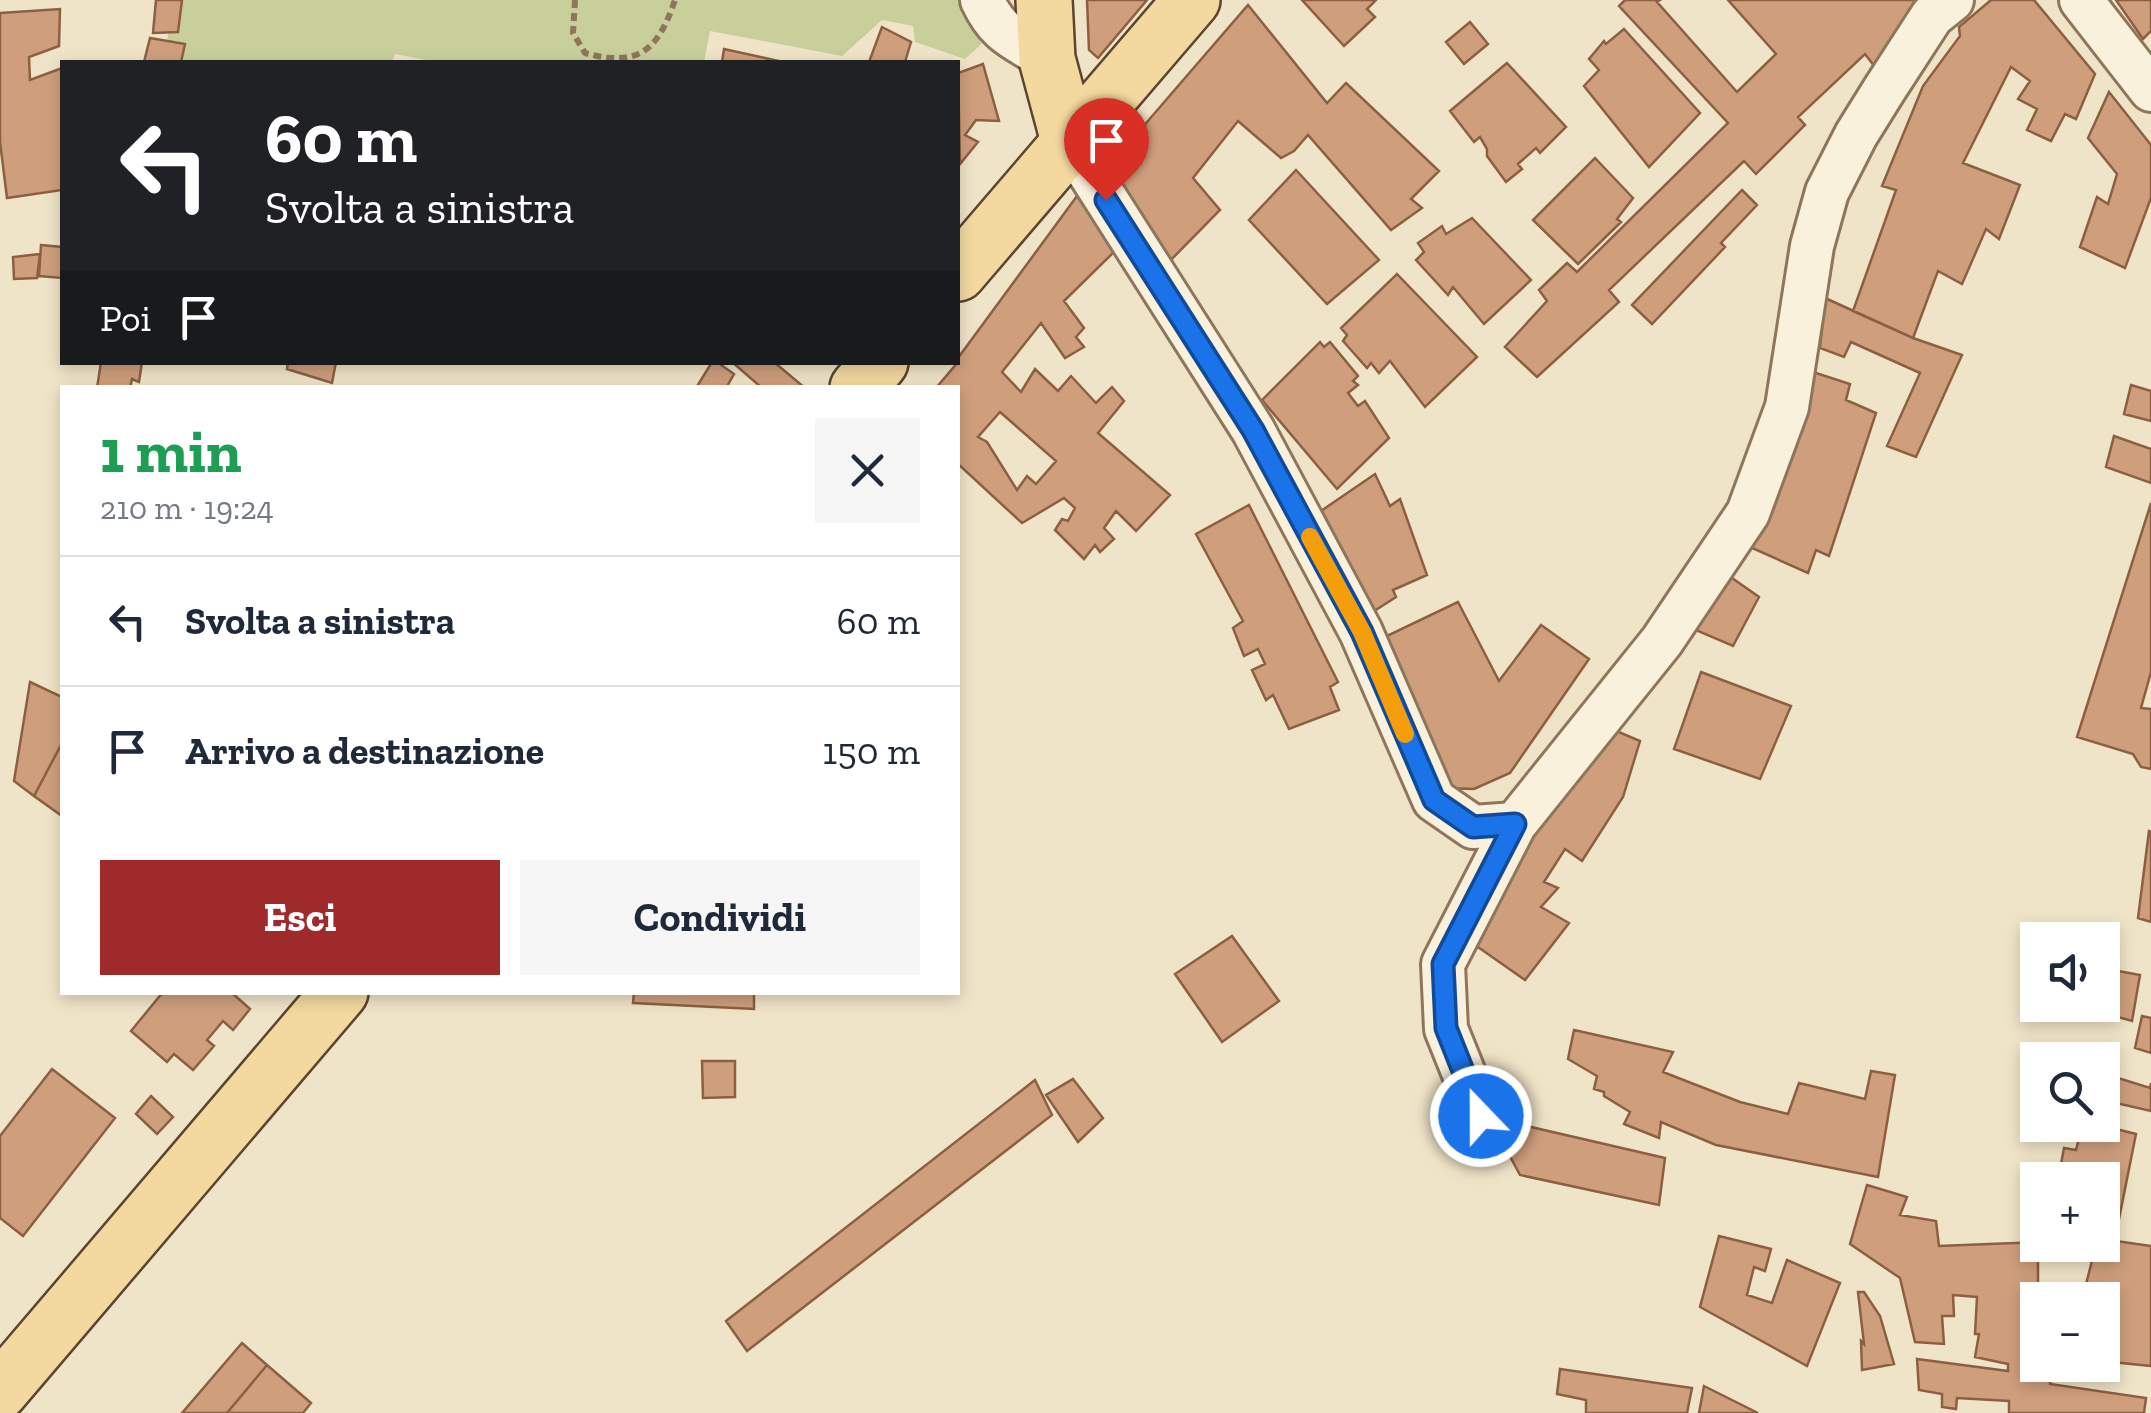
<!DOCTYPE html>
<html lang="it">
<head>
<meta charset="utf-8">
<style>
	:root { --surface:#fff; --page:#f6f6f7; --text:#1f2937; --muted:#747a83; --line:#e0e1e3; --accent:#9e2a2b }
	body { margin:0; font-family:"Zilla Slab",serif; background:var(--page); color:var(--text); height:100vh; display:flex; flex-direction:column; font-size:38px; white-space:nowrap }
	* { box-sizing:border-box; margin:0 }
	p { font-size:32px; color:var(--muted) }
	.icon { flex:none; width:55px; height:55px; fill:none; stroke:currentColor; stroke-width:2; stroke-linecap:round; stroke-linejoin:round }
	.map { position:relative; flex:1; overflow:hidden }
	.side { position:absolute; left:60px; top:385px; width:900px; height:610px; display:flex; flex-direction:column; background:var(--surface); border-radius:0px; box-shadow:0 5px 15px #0003 }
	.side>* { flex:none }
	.guide { position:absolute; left:60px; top:60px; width:900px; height:305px; border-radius:0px; box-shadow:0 5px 15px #0003; background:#202124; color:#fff; overflow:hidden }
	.buttons { position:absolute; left:2020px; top:922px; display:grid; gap:20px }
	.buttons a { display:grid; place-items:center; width:100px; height:100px; border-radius:0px; background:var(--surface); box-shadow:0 5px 15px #0003; font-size:50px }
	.pin { position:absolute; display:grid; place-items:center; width:85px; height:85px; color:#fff; margin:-102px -42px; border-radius:50% 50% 50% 0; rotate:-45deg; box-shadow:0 0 10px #0007 }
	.pin .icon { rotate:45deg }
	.me { position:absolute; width:110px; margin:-55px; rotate:338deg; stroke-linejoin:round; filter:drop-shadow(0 0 8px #0008) }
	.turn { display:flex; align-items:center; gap:35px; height:210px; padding:0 40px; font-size:45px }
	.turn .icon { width:130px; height:130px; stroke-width:2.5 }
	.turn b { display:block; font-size:70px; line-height:85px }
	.then { display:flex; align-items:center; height:95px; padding:0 40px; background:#0003; gap:20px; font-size:38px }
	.round { display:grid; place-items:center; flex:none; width:105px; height:105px; border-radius:0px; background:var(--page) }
	.head { display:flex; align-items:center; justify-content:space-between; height:170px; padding:0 40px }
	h1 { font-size:60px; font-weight:800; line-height:75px; color:#1e9e55 }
	.primary-button { display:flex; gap:20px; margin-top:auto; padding:20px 40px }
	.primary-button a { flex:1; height:115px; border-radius:0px; background:var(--accent); color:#fff; font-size:40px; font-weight:800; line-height:115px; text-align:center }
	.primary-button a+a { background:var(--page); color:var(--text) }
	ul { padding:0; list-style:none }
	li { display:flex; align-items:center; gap:30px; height:130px; padding:0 40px; border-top:2px solid var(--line) }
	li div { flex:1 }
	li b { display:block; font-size:38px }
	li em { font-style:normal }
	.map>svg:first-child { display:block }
	.green { fill:#c9cf9b }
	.building { fill:#cf9f7d; stroke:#8d5f41; stroke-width:2.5; fill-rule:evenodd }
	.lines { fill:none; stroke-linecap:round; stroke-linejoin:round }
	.minor-casing { stroke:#8d765c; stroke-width:48 }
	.major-casing { stroke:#5b4430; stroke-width:60 }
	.path { stroke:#8d765c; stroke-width:6; stroke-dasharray:8 5; stroke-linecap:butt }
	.minor { stroke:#faf1dc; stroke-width:42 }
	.major { stroke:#f3d9a0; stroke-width:55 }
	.route-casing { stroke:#114b97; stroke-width:25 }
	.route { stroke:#1a73e8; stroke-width:18 }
	.slow { stroke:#f59e0b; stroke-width:18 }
</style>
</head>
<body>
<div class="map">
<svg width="2151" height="1413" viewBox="0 0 2151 1413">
	<rect width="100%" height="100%" fill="#f0e4c8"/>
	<path class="green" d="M176,0H965L985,41L965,59L915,42L913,26L882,20L842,56L710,31L704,62H436L395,54L392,62H162Z"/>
	<path class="building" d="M156,0H182L178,32L153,33Z
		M1087,0H1147L1098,58L1089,50Z
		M1302,0H1376L1367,9L1375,17L1344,46Z
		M1625,0H1660L1657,2L1737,92L1776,54L1728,0H1931L1875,67L1865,54L1798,117L1805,125L1756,174L1744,161L1609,290L1619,302L1537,377L1505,347L1547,301L1539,290L1567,263L1577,272L1728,123L1619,6Z
		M1991,0H2034L2095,74L2076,119L2065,114L2051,141L2027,130L2037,109L2018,99L2030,81L2011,67L1963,163L2020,185L1999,239L1986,229L1962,284L1938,271L1913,338L1853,311L1896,190L1882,186L1923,86L1960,36L1959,27Z
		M2116,0H2151V31L2143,39Z
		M1248,5L1327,103L1346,83L1439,171L1411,199L1422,208L1391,230L1308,135L1294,151L1281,158L1238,121L1193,178L1220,210L1162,269L1103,173Z
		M60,9L59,46L29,57L30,80L62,68V190L7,198L0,142V13Z
		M1470,22L1488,44L1464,64L1446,42Z
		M882,27L911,42L905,62H869Z
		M1624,29L1700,113L1649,167L1584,86L1599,70L1589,59L1604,41L1606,44Z
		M150,38L185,44L181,62H144Z
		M724,49L783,62H722Z
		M1507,63L1566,127L1540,153L1536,148L1518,164L1522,169L1506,182L1487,156V149L1480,137L1474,142L1450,111Z
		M983,64L999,121L976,120L965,135L978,142L960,164L958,73Z
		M2109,92L2151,145V198L2125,268L2080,247L2097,197L2108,204L2117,174L2088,138Z
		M1595,158L1633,198L1617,219L1621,222L1578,264L1533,220Z
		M1296,170L1379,260L1327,304L1249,220Z
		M1742,190L1757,205L1721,243L1725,247L1652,324L1632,305Z
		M1080,192L1118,248L1064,301L1084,328L1076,337L1084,347L1065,358L1041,323L1002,372L1021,392L1035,369L1058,391L1071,376L1096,403L1112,387L1124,401L1098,433L1170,495L1136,531L1116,511L1104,528L1114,539L1100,552L1095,545L1084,559L1055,530L1062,519L1068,521L1075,508L1064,498L1022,523L958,464V388H936L958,362V358ZM1000,412L1056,461L1036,484L1027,476L1017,490L987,442L978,437Z
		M1472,218L1531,280L1484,324L1453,287L1448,295L1416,260L1424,252L1418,243L1442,226L1446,234Z
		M41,245L62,247V278L39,276Z
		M40,254L37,278L14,279L13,257Z
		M1397,274L1477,357L1425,407L1390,361L1379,373L1371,363L1367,368L1343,341L1347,335L1341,328Z
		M1825,298L1913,338L1962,355L1916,457L1887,446L1920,373L1851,342L1844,357L1820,348Z
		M1320,342L1324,347L1330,342L1358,376L1353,381L1358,385L1348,393L1358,406L1365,401L1389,438L1337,489L1262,400Z
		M101,362H142L139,382L132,379L130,388H97Z
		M288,362H336L332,383L287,369Z
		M712,362H717L734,374L726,388H696Z
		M732,362H774L805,388H762Z
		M1813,372L1850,384L1846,400L1876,413L1829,556L1816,550L1808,573L1741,543Z
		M2131,385L2151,391V421L2124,414Z
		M2114,436L2151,449V483L2106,467Z
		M1375,474L1390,506L1400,499L1427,575L1393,590L1396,597L1368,615L1318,513Z
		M2151,503V672L2141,708L2151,709V769L2141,767L2133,754L2077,737Z
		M1249,505L1338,682L1330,687L1339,710L1289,729L1273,695L1266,700L1252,670L1265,664L1258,649L1244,656L1233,628L1243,621L1196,534Z
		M1722,571L1759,597L1733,646L1684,625Z
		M1458,602L1499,681L1541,625L1589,659L1510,773L1474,789L1441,788L1372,643Z
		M1701,672L1791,706L1760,779L1674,749Z
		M30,682L62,697V743L34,796L14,781Z
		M1607,727L1640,741L1623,797L1582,861L1565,849L1544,882L1558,888L1541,907L1569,923L1525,980L1465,938Z
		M62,743V816L34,796Z
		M2149,831L2151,832V922L2138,918Z
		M1232,936L1279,1001L1222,1042L1175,974Z
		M2102,968L2140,975L2132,1021L2079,1006L2102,1005Z
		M163,992H231L250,1009L233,1030L223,1021L207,1040L214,1046L193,1070L174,1054L167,1062L131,1031Z
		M634,992H754V1009L633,1003Z
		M2142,1016L2151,1018V1053L2135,1048Z
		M1574,1030L1673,1052L1663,1072L1740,1102L1788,1114L1799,1083L1865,1099L1871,1071L1895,1075L1878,1177L1716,1145L1661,1122L1659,1138L1624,1124L1630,1112L1604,1096V1092L1594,1089L1597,1076L1568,1059Z
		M702,1061H735V1097L703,1098Z
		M52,1069L115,1118L23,1236L0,1218V1136Z
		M2118,1078L2150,1088L2151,1083V1111L2116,1103Z
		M1073,1079L1103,1118L1078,1142L1046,1095Z
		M1035,1080L1052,1115L747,1351L726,1321Z
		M151,1096L173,1117L157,1134L136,1114Z
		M1518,1124L1665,1158L1659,1205L1520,1175L1506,1149Z
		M2068,1125H2100L2136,1134L2119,1219L2102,1214V1180H2058L2064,1148L2076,1150L2080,1134L2067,1131Z
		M1867,1185L1907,1197L1900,1215L1936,1221L1939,1246L2038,1242V1365H2052L2050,1384L2146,1398L2144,1413H2009V1401L1957,1398L1956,1409L1942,1407V1394L1919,1390L1917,1359L2008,1371V1364L1975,1357L1979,1334H1975L1977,1297L1953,1295L1954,1316H1942L1944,1344L1915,1342L1900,1278L1850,1244Z
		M1719,1236L1771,1249L1765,1271L1754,1267L1747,1295L1772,1303L1787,1260L1840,1283L1807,1366L1700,1307Z
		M2102,1239L2151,1246V1366L2102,1361V1300H2082L2096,1245H2102Z
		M1858,1292H1864L1880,1316L1894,1364L1862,1370L1861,1341L1864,1344Z
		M242,1343L267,1365L227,1413H182Z
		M267,1365L311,1403L303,1413H227Z
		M1560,1369L1692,1388L1687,1413H1586V1400L1557,1394Z
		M1704,1386L1758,1413H1699Z"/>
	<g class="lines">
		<g class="minor-casing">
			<path id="minor" d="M982,0C999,36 1016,38 1047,59
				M2081,0L2151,90
				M1069,141L1253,430L1361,632L1434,800L1473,827L1515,824
				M1481,1116L1446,1029L1443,964L1515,824L1662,641L1748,513L1787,407L1812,246L1827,192L1856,135L1884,90L1932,16L1952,0"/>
		</g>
		<g class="major-casing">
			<path id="major" d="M1044,0L1047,59L1069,141
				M958,273L1192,0
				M858,388L880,362
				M0,1391L340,992"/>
		</g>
		<path class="path" d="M575,0L573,33L585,53C639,68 658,50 675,0"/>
		<use href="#minor" class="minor"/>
		<use href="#major" class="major"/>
	</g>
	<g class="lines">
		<g class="route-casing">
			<path id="route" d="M1106,200L1253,430L1362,632L1434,800L1473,827L1515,824L1443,964L1446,1028L1481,1116"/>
		</g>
		<use href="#route" class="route"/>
		<path class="slow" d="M1310,537L1362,632L1405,734"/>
	</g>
</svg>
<div class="buttons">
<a><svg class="icon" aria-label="sound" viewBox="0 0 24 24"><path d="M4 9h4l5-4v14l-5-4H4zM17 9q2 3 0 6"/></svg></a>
<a><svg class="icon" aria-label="search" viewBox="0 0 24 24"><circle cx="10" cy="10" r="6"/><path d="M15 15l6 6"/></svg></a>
<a>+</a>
<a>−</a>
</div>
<div class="pin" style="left:1106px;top:200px;background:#d93025"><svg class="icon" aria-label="arrive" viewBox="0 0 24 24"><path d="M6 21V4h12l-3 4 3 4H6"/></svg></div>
<svg class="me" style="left:1481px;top:1116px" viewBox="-20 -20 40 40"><circle r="17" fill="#1a73e8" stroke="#fff" stroke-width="3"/><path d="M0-11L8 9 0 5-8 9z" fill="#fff"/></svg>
<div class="guide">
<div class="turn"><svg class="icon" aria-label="left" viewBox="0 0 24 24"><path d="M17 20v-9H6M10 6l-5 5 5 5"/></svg><div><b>60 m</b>Svolta a sinistra</div></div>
<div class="then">Poi<svg class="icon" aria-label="arrive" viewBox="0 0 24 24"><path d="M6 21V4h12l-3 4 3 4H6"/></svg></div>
</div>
<section class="side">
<div class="head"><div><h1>1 min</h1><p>210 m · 19:24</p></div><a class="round"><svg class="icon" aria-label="close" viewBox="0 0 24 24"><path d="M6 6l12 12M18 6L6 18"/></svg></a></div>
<ul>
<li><svg class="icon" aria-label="left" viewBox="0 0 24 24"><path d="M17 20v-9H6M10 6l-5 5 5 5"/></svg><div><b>Svolta a sinistra</b></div><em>60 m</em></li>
<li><svg class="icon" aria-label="arrive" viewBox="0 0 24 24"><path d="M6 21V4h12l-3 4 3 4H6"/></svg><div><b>Arrivo a destinazione</b></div><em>150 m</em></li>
</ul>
<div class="primary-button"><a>Esci</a><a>Condividi</a></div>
</section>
</div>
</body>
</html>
